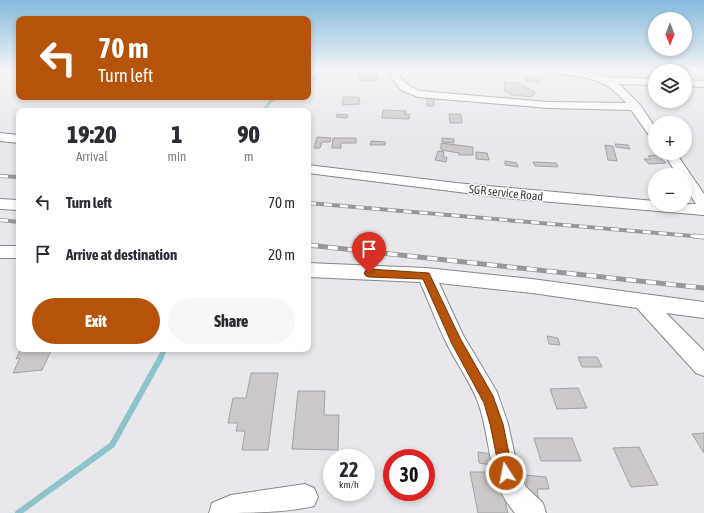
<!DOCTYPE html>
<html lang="en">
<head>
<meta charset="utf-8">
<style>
	:root { --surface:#fff; --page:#f7f7f7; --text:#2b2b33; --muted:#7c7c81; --accent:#b45309 }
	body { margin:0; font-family:"Asap Condensed",sans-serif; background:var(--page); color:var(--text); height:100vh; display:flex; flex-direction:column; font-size:15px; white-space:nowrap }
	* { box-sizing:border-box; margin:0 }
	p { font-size:13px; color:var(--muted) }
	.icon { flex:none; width:22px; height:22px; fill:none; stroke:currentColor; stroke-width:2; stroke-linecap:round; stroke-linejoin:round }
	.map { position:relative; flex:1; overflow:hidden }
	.panel { position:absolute; left:16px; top:108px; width:295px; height:244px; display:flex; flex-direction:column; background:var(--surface); border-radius:8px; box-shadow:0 2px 6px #0003 }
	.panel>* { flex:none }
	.banner { position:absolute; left:16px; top:16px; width:295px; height:84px; border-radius:8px; box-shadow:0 2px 6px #0003; background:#b45309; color:#fff; overflow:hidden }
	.needle { width:26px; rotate:180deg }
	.buttons { position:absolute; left:648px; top:12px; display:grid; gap:8px }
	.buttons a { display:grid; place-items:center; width:44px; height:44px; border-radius:50%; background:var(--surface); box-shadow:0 2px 6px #0003; font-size:20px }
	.speed { position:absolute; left:323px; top:449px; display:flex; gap:8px; font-size:20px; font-weight:700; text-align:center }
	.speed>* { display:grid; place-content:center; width:52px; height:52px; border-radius:50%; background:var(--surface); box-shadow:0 2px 6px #0003; line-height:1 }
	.speed small { font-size:10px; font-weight:400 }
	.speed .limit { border:6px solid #d22; background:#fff; color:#111 }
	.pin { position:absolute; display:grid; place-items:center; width:34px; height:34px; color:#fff; margin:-41px -17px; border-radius:50% 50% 50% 0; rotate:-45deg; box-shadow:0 0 4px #0007 }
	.pin .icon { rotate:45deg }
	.me { position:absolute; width:44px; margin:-22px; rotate:349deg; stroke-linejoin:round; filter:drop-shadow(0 0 3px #0008) }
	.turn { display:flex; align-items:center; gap:14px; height:84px; padding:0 16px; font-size:18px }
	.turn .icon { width:52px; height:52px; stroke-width:2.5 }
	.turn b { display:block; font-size:28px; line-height:34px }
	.eta { display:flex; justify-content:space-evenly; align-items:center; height:68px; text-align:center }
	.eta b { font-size:24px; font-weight:800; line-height:28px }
	.primary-button { display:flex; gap:8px; margin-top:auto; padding:8px 16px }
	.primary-button a { flex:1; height:46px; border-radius:24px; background:var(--accent); color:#fff; font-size:16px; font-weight:800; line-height:46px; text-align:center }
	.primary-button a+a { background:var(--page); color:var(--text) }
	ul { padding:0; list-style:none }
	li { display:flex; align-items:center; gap:12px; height:52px; padding:0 16px }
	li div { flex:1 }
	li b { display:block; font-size:15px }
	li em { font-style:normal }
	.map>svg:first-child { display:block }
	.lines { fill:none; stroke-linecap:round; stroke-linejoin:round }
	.stream-far2 { stroke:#8dc4cb; stroke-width:3 }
	.stream-far1 { stroke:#8dc4cb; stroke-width:5 }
	.stream { stroke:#8dc4cb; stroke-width:6 }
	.building { fill:#ccc7ca; stroke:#a6a2a4 }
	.minor-casing { stroke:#87878b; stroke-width:2 }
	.minor { fill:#fff; fill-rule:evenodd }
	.rail-far1-casing { stroke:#97979b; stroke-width:4 }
	.rail-casing { stroke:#97979b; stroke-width:5 }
	.rail-far1 { stroke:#fff; stroke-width:2.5; stroke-dasharray:8; stroke-linecap:butt }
	.rail { stroke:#fff; stroke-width:3.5; stroke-dasharray:10; stroke-linecap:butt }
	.route { fill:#b45309; stroke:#753606 }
	.labels { text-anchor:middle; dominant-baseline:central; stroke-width:3; stroke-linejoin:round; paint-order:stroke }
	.street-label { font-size:12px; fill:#3c3c3e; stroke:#fff }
</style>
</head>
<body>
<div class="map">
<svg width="704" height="513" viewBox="0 0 704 513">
	<rect width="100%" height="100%" fill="#e7e7ec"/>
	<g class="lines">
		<path class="stream-far2" d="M308,83L313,80L322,70
			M263,111L271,101L278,97"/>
		<path class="stream-far1" d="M160,358L165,349"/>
		<path class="stream" d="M18,513L112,445L161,357"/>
	</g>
	<path class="building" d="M371,72L372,74H377L378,80L360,81L358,73Z
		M523,78H536L540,81L527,82Z
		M504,82L519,83L520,85L525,86V88L530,89L531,91H534L535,95H532V97L511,95V93L505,92Z
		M343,97H359L360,104L343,105Z
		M427,99H434V106H427Z
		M383,110L406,111L405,114H410L409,119L382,118Z
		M337,114L348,115L347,118L336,117Z
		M449,114H461L462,123H450Z
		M317,137L331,138L330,142H322L320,148H314Z
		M333,138H356V143H341V148H332Z
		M442,138L454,139V143L442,142Z
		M371,141L385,142V145H370Z
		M441,143L473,147V155H459V153L441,150Z
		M615,144L628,145L630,149L616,147Z
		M605,145L613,146L617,161L608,160Z
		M438,151L444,152L443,157H447L446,162L435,160Z
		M476,152L487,153L489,160L476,159Z
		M658,155L666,163L649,164L644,159H651L648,156Z
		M505,161L517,163L518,167L505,165Z
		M533,162L556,163L558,167L535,166Z
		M547,336L558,338L560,345L549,344Z
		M21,349H52L42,370L13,373L20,358L16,359Z
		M578,357H597L602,367H582Z
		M251,373H278L268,450H242L245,431H236L238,423H228L233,398H246Z
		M578,388L587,408L557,409L550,389Z
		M298,391H325L324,415H339L338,450L292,449Z
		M704,433V453L692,434Z
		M534,438H572L581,461H541Z
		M639,447L658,485L631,487L613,448Z
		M478,452L491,454L492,465L479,463Z
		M470,472H498L508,513H478Z
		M525,475L546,477L549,489H537L539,501L530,500Z"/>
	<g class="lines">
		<g class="minor-casing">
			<path id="minor" d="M0,70H8L0,75Z
				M393,70H403L400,76C405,84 411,87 420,91L548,102L626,103C609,82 595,79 569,75C563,74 556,74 551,70H577L606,77L655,79V85L619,84L640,105L655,127V139L651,138L631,110L548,108L418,97L401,90L390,76Z
				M685,80L704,81V87L685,86Z
				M0,133L19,135V143L0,141Z
				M664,153H676L704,194V215L506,198L308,173V165L456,183L655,201V205L696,204L685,187V175H677Z
				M0,199L19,200V210L0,209Z
				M0,246H19V258H0Z
				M308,263L426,268L532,279L704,302V318L666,313L704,351V376L696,373L637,308L532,293L439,283L463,335L497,392L508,424L518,470L526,487L543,503L546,513H515C488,483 491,441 479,405C472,385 459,367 449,348C438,327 430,304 420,282L308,277Z
				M305,484L314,488L318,497L314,506C286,513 240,513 209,513L212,503L231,495Z"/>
		</g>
		<use href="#minor" class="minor"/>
		<g class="rail-far1-casing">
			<path id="rail-far1" d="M0,176L19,177
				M308,203L704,237
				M0,220L19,222"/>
		</g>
		<g class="rail-casing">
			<path id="rail" d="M694,236L704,237
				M308,245L704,288"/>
		</g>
		<use href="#rail-far1" class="rail-far1"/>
		<use href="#rail" class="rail"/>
	</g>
	<linearGradient id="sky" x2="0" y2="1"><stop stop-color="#83badc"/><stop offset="0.49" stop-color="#f4f4f6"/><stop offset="1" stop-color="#f4f4f6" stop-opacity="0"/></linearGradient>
	<rect width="704" height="142" fill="url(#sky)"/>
	<path class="route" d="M369,269L429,273L460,338L493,396L503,424L513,473L511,478L506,479L501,478L490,424L484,403L452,344L423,279L369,277L366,276L364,273L366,270Z"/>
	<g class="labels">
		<g class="street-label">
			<text transform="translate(506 193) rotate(6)">SGR service Road</text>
		</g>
	</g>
</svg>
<div class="buttons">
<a><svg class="needle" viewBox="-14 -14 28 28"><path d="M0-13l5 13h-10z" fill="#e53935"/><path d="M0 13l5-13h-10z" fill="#7c7c81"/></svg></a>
<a><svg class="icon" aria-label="layers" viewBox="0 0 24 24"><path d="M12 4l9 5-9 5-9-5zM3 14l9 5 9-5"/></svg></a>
<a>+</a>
<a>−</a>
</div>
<div class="speed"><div>22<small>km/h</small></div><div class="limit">30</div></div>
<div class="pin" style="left:369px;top:273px;background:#d93025"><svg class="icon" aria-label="arrive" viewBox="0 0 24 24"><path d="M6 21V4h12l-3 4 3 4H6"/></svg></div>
<svg class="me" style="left:506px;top:473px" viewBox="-20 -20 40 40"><circle r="17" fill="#b45309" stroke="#fff" stroke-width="3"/><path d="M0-11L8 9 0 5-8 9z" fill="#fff"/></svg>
<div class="banner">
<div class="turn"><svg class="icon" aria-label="left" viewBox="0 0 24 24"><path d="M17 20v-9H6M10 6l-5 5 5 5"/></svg><div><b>70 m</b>Turn left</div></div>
</div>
<section class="panel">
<div class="eta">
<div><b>19:20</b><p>Arrival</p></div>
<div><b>1</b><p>min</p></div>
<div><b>90</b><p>m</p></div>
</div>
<ul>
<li><svg class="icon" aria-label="left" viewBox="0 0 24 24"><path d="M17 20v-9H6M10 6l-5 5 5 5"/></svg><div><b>Turn left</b></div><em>70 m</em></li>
<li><svg class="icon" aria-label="arrive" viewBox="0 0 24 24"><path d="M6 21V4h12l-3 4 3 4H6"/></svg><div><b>Arrive at destination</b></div><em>20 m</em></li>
</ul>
<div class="primary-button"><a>Exit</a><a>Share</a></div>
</section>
</div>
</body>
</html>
